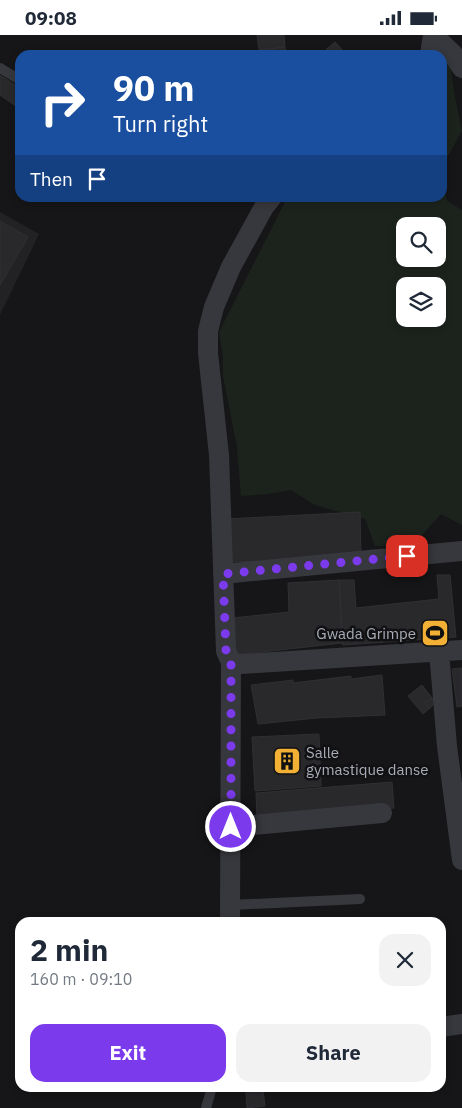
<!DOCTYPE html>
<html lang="en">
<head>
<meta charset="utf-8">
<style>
	:root { --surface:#fff; --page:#f2f2f3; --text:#1f2937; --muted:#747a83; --accent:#7c3aed }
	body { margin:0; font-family:"IBM Plex Sans",sans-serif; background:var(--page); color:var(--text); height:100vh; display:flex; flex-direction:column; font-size:19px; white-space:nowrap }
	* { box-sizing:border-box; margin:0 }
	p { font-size:16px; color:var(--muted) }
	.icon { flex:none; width:28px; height:28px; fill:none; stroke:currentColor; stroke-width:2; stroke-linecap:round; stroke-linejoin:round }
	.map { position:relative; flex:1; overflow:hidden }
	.side { position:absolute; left:15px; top:882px; width:431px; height:175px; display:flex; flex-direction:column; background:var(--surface); border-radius:15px; box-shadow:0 2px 8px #0003 }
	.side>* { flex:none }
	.hud { position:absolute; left:15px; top:15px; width:432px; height:152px; border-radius:15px; box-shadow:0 2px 8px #0003; background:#1a4fa0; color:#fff; overflow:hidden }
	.fabs { position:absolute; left:396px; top:182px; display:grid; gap:10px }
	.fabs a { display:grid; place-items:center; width:50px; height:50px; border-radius:10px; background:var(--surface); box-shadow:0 2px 8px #0003; font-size:25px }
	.pin { position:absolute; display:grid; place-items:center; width:42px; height:42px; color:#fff; margin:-21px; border-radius:10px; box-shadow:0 2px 8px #0006 }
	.me { position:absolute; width:55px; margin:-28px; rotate:0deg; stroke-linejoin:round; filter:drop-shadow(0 0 4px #0008) }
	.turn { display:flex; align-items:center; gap:18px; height:105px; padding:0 15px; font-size:22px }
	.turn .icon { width:65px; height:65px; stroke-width:2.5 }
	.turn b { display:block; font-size:35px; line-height:42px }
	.then { display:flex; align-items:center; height:48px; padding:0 15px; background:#0003; gap:10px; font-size:19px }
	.round { display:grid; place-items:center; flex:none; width:52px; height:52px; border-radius:15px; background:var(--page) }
	.headline { display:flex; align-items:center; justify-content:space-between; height:85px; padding:0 15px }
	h1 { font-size:30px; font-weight:700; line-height:38px }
	.primary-button { display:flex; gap:10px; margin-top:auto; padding:10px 15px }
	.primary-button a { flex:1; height:58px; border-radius:15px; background:var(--accent); color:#fff; font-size:20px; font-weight:700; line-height:58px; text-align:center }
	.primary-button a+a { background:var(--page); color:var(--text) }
	.status { display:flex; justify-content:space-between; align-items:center; height:35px; padding:0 25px; background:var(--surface); direction:ltr }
	.status svg { height:14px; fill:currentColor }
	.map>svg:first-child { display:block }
	.built { fill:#222225 }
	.green { fill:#1c231d; fill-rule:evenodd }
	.building { fill:#29292c; stroke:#303034 }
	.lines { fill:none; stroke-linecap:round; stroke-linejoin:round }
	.lane { stroke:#37383d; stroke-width:10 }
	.street { stroke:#37383d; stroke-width:20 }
	.route { stroke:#7c3aed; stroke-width:9; stroke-dasharray:0 16.2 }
	.labels { text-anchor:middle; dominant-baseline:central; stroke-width:5; stroke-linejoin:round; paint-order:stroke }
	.poi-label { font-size:15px; fill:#a8adb8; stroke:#111113; text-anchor:end }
</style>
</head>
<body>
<div class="status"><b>09:08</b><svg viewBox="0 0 49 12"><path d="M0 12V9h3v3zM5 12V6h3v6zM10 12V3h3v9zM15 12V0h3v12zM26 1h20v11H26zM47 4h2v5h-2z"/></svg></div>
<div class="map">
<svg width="462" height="1073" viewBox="0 0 462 1073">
	<rect width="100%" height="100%" fill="#161618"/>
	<path class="built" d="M0,177L39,199L0,280Z"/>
	<path class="green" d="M442,20L449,23L455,62L462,96L443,130Z
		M443,146L447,166L462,175V490L441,479L411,512L375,511L365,484L315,470L291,455L268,459L241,461L237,412L223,341V322L219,297L287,163L442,162ZM405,191H438V224H405ZM405,251H438V284H405Z"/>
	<path class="building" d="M257,0H284L285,12L259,15Z
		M335,7L347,20H320Z
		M285,12L286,20H259V15Z
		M0,40L20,53V74L0,60Z
		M0,186L28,202L0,250Z
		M360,477L361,523L231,527L227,484Z
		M437,540H450L456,602L343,610L342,608L339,545H354L356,573L439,564Z
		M339,545L343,610L342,608L236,620L233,583L289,577L288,548Z
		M462,633V671L457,672L452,634Z
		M382,640L385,680L317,683L258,689L251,650L293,645V648L351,641V644Z
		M422,650L432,663L425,668L430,673L423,679L408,661Z
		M432,663L436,667L430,673L425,668Z
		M319,699L321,751L255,756L252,702Z
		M392,747L394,773L257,783L256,758Z
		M263,1055L265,1071L247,1073L246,1057Z"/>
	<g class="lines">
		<path class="lane" d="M0,33L20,45
			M230,870L360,864
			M206,1073L212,1052"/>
		<path class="street" d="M433,0L453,19L462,33
			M430,20L433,0
			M223,539L462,516
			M439,616L447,711L462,825
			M231,627L241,629L462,615
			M231,792L382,778
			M230,888L231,627L226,616L219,420L208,318V296L214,272L231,232L264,172L272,162
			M441,992L462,989"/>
	</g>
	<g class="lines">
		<path class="route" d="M231,792V627L226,616L223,539L407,521"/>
	</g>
	<defs>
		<g id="stadium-square" transform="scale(1.4375)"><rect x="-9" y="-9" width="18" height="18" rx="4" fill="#f2b134" stroke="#111113"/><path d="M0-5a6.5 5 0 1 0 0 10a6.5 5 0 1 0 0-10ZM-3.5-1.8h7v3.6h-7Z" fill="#111"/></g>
		<g id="building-square" transform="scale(1.4375)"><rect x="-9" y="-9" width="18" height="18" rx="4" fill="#f2b134" stroke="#111113"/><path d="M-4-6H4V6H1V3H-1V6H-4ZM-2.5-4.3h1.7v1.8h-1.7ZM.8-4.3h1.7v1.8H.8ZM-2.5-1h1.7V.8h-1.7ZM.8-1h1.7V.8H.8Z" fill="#111"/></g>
	</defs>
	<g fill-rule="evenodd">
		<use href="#stadium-square" x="435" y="598"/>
		<use href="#building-square" x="287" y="726"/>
	</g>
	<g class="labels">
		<g class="poi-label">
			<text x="416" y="598">Gwada Grimpe</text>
			<text x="306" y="717" text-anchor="start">Salle<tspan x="306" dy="17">gymastique danse</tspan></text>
		</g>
	</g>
</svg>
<div class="fabs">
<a><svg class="icon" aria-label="search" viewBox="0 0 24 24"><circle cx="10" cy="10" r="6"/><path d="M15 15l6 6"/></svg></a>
<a><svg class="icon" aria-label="layers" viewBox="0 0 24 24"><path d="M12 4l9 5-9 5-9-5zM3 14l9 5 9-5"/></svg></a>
</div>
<div class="pin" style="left:407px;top:521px;background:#d93025"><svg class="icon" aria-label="arrive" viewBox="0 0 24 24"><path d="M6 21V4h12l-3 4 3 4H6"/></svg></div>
<svg class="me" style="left:231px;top:792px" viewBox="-20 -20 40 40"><circle r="17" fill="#7c3aed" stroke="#fff" stroke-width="3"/><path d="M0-11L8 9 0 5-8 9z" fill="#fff"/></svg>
<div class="hud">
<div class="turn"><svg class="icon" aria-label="right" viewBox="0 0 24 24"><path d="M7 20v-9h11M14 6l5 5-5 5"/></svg><div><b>90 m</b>Turn right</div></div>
<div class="then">Then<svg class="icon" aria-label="arrive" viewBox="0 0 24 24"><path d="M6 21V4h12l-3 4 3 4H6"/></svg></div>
</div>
<section class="side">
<div class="headline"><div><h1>2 min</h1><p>160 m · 09:10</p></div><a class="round"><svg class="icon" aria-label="close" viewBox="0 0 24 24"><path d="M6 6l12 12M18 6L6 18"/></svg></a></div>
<div class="primary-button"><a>Exit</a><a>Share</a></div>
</section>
</div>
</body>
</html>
